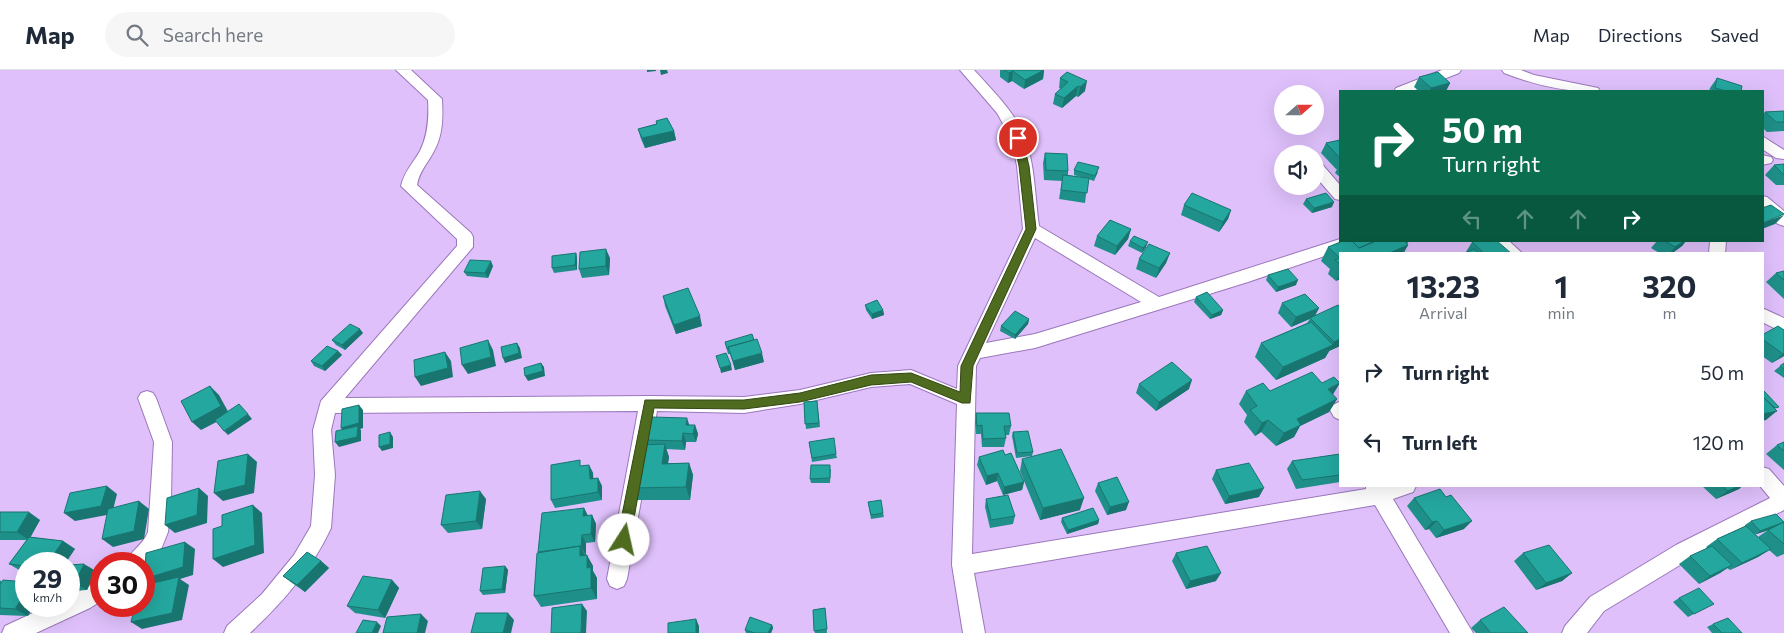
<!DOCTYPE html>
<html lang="en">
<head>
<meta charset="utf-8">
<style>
	:root { --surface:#fff; --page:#f6f6f7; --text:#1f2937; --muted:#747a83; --line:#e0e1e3 }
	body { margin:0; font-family:Commissioner,sans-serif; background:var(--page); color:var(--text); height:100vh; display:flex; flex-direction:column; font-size:19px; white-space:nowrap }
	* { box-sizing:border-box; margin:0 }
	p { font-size:16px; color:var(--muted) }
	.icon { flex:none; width:28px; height:28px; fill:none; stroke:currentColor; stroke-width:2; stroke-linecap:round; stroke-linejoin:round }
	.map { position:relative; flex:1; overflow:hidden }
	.details { position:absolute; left:1339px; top:182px; width:425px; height:235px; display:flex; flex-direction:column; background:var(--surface); border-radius:0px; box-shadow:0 5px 20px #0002 }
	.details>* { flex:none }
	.guide { position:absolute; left:1339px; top:20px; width:425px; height:152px; border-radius:0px; box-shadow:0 5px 20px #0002; background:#0b6e4f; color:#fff; overflow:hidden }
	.needle { width:32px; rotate:69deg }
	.fabs { position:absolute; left:1274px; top:15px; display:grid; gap:10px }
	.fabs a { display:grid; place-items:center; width:50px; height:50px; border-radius:50%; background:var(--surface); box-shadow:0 5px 20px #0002; font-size:25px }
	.speed { position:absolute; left:15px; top:482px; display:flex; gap:10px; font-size:25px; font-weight:700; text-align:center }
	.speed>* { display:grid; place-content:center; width:65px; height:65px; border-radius:50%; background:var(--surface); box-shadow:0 5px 20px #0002; line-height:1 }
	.speed small { font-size:12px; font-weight:400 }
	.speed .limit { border:8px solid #d22; background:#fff; color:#111 }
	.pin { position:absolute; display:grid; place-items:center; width:42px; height:42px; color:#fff; margin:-21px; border:2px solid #fff; border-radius:50%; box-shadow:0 1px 5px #0007 }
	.me { position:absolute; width:55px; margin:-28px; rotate:10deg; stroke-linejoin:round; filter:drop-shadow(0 0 4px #0008) }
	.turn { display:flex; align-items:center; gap:18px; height:105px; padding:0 20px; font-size:22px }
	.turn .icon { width:65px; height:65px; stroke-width:2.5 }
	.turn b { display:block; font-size:35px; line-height:42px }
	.lanes { display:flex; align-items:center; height:48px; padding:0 20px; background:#0003; justify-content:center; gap:25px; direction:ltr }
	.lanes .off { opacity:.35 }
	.eta { display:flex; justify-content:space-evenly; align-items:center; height:85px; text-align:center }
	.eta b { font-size:30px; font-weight:700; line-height:35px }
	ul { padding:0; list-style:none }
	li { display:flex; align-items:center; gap:15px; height:70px; padding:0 20px }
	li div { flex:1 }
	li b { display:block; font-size:19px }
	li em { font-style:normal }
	header { display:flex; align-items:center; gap:30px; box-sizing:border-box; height:70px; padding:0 25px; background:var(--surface); border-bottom:1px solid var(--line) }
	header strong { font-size:24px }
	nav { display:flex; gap:28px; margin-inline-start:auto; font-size:18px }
	.search { width:350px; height:45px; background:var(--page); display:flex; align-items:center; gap:12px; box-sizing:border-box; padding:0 18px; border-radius:28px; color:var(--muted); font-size:19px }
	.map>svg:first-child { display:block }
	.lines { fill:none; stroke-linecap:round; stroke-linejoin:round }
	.minor-casing { stroke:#9b77bb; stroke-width:2 }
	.minor { fill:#fff; fill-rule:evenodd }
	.wall { fill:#1f9089; fill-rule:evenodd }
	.shaded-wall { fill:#19756f }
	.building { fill:#24a79f; stroke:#19756f }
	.route { fill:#4e6b1f; stroke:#334614 }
</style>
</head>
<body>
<header>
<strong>Map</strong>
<div class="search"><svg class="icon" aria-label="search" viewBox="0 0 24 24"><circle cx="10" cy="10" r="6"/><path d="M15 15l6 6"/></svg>Search here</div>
<nav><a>Map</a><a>Directions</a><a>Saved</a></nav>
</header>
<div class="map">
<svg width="1784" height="563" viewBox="0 0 1784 563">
	<rect width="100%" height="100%" fill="#dfc0fb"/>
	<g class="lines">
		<g class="minor-casing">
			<path id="minor" d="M396,0H411L442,29C443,48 443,66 433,83C427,94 419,102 417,115L471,163L473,167V177L345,328L649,326L744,327L800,320L871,303L911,300L957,319L958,296L1023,159L1017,96L1011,68L997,43L960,0H974C993,21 1015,42 1025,68C1035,95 1035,128 1039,156L1159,227L1340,169V171H1359L1357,175L1248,212L1035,278L980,288L976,296L972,484L1366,419V416H1416L1413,422L1393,429L1473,563H1450L1375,435L974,503L985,563H963L952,495L957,334L910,314L871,317L800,334L744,343L657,341L627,509L624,516L617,519L610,516L607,509L638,341L335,343L331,360L335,405L331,458C312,499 283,532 250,563H224L227,556L262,524L294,485L311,456L315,405L313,360L321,331L457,176V169L401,116C404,102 413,93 420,81C428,65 429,48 428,30ZM1035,168L1141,232L1035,264L986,273Z
				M1442,0H1461L1459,3L1413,21H1394L1396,18Z
				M1502,0H1521L1534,5L1598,18L1600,21C1567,23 1535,15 1504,3Z
				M1762,66L1784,80V89L1776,88L1762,79Z
				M1762,85L1771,87L1773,90L1771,93L1762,95Z
				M1315,92L1321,93L1340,115V130L1335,129L1315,106Z
				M1762,126L1767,127L1784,141V156L1778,154L1762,140Z
				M1490,171H1509L1523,184H1504Z
				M1710,171H1726L1725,184H1709Z
				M1762,238L1784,248V263L1762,252Z
				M147,321L153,323L156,328L172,372L171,431L168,462L162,477L159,484L144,499V494H125C130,481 143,475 148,462L154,372L138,328L141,323Z
				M1339,332L1340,333V350L1334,347L1330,340L1333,335Z
				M1762,397L1769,399L1784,416V440L1690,489L1604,541L1587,563H1562L1565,556L1590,527L1676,475L1770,428L1760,416H1762Z
				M101,509V531L90,538L36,563H2L5,556L48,536H69V527Z"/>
		</g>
		<use href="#minor" class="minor"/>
	</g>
	<path class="wall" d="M1000,0H1044L1043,9L1024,19L1012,11L1008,13L1000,7Z
		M1067,2L1085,21L1078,27L1076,26L1062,38L1053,34L1055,24L1061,19L1059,18L1060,8Z
		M1419,7L1450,13L1446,21H1419L1414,17Z
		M1717,8L1741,21H1709L1710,18Z
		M1784,41V61L1767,62L1762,57V45L1765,42Z
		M656,51L674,61L676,70L645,78L641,69L638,59L656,54Z
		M1340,70V107L1335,103L1337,99H1336L1321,83L1326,73Z
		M1045,83L1068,101V105L1084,108L1074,105V100L1098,102L1094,111L1088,109L1085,133L1059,129L1062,111L1044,110L1043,93Z
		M1784,94V115H1776L1765,105L1774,95Z
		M1306,129L1332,137L1312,143L1303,134Z
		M1184,135L1231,140L1228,149L1219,162L1181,145Z
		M1131,159L1128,169L1115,185L1094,176L1097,166Z
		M1130,171L1146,177L1142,183L1128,176Z
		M1657,171H1686L1682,176L1671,184H1661L1651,178Z
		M1353,172H1408L1407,173L1408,175L1403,184H1340V209L1336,211L1328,204L1330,199L1321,191L1328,177Z
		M1472,172L1512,184H1462L1466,182Z
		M576,183L577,188V200L554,203L552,198Z
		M1170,183L1166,193L1156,208L1136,199L1139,189Z
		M610,188L609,205L582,208L579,199Z
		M493,196L488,208L467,206L464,202Z
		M1784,201V229L1766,212L1776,203Z
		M1268,205L1296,215L1276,222L1266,210Z
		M663,226L702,256L676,264L665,236Z
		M1196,227L1223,240L1221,245L1210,249L1194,232Z
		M1282,233L1319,238L1315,246L1340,237V276L1329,281L1325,288L1276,310L1255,287L1261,273L1307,253L1310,249L1291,257L1278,243Z
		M865,235L883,240L884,245L872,249L866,240Z
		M1029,249L1028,254L1015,269L1000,261L1001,256Z
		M1784,260V286L1772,293L1762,286V265Z
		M363,263L345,280L336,275L332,270Z
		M725,272L764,292L735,300L730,284H728Z
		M338,281L342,285L325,301L314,296L311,291Z
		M1784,293V308L1774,301Z
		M1139,314L1189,319L1156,341L1136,323Z
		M1246,321H1270L1333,325L1337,329L1329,342L1300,356L1294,367L1276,376L1261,362L1255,366L1244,352L1247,345L1239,334Z
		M817,331L820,357L806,359L804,332Z
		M976,343L1011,356L1009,365H1006V368L1004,377H982L981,364H976L975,352Z
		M689,355H695L698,364L696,372H686L685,380L666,379L669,387L668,393H689L693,405L690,430H637L632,418L648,375L647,370Z
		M1013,362L1033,382L1032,386L1016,388L1012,366Z
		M809,372L836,384L837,388L812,392Z
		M1784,372V400L1766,384L1777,375Z
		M1340,384V412L1296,419L1287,399L1292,391Z
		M1005,385L1024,412L1022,420L1003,425L997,411L986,415L977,395L979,387Z
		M1022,389L1080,440L1040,450L1020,401Z
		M589,395L593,403V408H598L602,416V430L555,438L551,430L583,396Z
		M831,399L830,413H811L810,409Z
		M1216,400L1259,427L1225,434L1212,409Z
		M1098,413L1126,440L1107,445L1095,421Z
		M1702,416H1742L1739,419L1716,429Z
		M1446,427L1464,459L1436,468L1429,459L1425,460L1407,436L1414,428Z
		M486,429L482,459L448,463L441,455Z
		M986,429L1015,446L1013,454L990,458L985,437Z
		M868,432L883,443L884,447L871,449Z
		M584,438L588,446L592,445L596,454L595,472L586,473V485L593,496V501L597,508V529L541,537L534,526L538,483V482Z
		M0,442L40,450L30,467L63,471L75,479L26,494V502L21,501L9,494L27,470H0Z
		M1062,448L1099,450L1098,454L1067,464L1061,452Z
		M1751,451L1784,452V484L1777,487L1769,480L1758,487L1730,500L1727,498L1720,503L1699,514L1679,494L1690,486L1707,478L1706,477L1717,469L1745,456V455ZM1768,460L1758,467L1755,464Z
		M1176,483L1216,511L1186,519L1172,491Z
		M1523,483L1572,503L1562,511L1536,520L1514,491Z
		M321,491L329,498L305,522L292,513L283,506Z
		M69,495L96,501L87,520L69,521Z
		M505,496L508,500L505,523L483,525L480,521Z
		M0,510L28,546L0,545Z
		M392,510L399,518L385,548L355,543L347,536Z
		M1679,528L1708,537L1688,547L1673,532Z
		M825,538L827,563H815L813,540Z
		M1480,550L1528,563H1476L1471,558Z
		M1713,554L1742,563H1712L1707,557Z
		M772,555L773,558L771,563H746L745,560Z"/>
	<path class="shaded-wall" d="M647,0H656V1L647,2Z
		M660,0H667L668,3L661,5Z
		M1044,0L1043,9L1024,19L1025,10Z
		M1013,1L1012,11L1008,13L1009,3Z
		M1087,11L1085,21L1078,27L1080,17Z
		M1450,13L1446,21H1429L1431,18Z
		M1078,16L1076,26L1062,38L1064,28Z
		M674,61L676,70L645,78L642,68Z
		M1334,132L1332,137L1312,143L1314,138Z
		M1231,140L1228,149L1219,162L1223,152Z
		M1784,145L1775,154L1762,159V154L1763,153Z
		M1131,159L1128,169L1115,185L1117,176Z
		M1399,171H1409L1408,172L1405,176L1408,175L1403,184H1387Z
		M1684,171H1686L1682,176L1671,184H1669L1675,177Z
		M1148,172L1146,177L1142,183L1143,178Z
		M606,179L610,188L609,205L606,196Z
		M576,183L577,188V200L575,195Z
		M1170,183L1166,193L1156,208L1159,198Z
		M491,191L493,196L488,208L485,203Z
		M1340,203V209L1336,211Z
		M1298,210L1296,215L1276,222L1278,217Z
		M1319,238L1314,247L1291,257L1296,247Z
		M883,240L884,245L872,249V244Z
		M1223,240L1221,245L1210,249L1212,245Z
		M700,246L702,256L676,264L674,255Z
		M1029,249L1028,254L1015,269V265Z
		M360,259L363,263L345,280L342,275Z
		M1340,269V276L1329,281L1334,272Z
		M488,270L493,280L496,296L468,304L462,295Z
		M517,273L520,278L522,288L505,293L503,288Z
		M1333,275L1325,288L1276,310L1283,297Z
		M338,281L342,285L325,301L322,296Z
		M445,282L451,291L453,307L421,316L415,307Z
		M762,283L764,292L735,300L733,291Z
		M1784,283V286L1772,293Z
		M541,293L544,297L545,306L528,311L525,306Z
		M731,295L732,300L721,303L720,298Z
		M1192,310L1189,319L1156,341L1159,332Z
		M1340,313L1332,326L1328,319Z
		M210,316L219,325L230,345L201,360L192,352Z
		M1337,329L1329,342L1300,356L1294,367L1276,376L1284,363L1297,349Z
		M359,335L363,340V358L360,359L361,360V371L339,377L335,372L345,362L341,358Z
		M1777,341L1766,350L1762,351V344Z
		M248,344L252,349L228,365L224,361Z
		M687,348L690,357L686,355Z
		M1268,350L1261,362L1255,366L1262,353Z
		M695,355L698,364L696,372L693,364Z
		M390,362L393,367V378L382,381L379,377Z
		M683,363L686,372L685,380L682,371Z
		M665,374L669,387L666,406L662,394Z
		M248,384L257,392L254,423L223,431L214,423Z
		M689,393L693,405L690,430L686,417Z
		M589,395L593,403L594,417L590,409Z
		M998,403L997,411L986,415L987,406Z
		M598,408L602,416V430L598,422Z
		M1024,412L1022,420L1003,425L1004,417Z
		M107,416L117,424L112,444L75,451L64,443Z
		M1738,416H1742L1739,419L1716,429L1728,421Z
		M199,418L208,426L207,453L175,463L165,455Z
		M1264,418L1259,427L1225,434L1229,426Z
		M480,421L486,429L482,459L476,451Z
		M1084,428L1080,440L1040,450L1043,438Z
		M139,431L149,439L144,469L113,477L102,469Z
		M1129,432L1126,440L1107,445L1110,437Z
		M253,435L262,443L264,483L223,497L213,489Z
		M584,438L588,446H583Z
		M29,442L40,450L29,470L17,462Z
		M592,445L596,454L595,472L591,464Z
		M1099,450L1098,454L1067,464L1068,460Z
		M1437,451L1429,459L1425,460L1432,452Z
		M1472,451L1464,459L1436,468L1444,460Z
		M1784,453L1778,457L1754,465L1760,461Z
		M582,465L586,473V485L581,477Z
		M63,471L75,479L65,494H47Z
		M185,472L195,479L193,505L180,509L189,515L182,550L142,559L131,552L154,516L144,509Z
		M580,476L586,488L580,486Z
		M1771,479L1758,487L1730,500L1742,493Z
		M587,485L593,496V501L597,508V529L591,518L587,498Z
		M321,491L329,498L305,522L297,515Z
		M84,494L96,501L87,520L75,513Z
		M1732,495L1720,503L1699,514L1710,506Z
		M505,496L508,500L505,523L502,519Z
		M1221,503L1216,511L1186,519L1190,511Z
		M1572,503L1562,511L1536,520L1546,513Z
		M392,510L399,518L385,548L378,540Z
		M26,522V536H34L28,546L15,539Z
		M582,534L587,541L586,563H581Z
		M508,543L514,550L511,563H503Z
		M421,544L428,551L425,563H417Z
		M696,549L699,556V563H696Z
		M377,552L381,556L378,563H372Z
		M772,555L773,558L771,563H768Z"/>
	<path class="building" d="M1004,0H1044L1025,10L1013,1L1009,3Z
		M1067,2L1087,11L1080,17L1078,16L1064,28L1055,24L1068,12L1060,8Z
		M1438,2L1450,13L1431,18L1419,7Z
		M1717,8L1742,16L1741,21H1726L1715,18Z
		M1784,41V52H1776L1765,42Z
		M667,48L674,61L642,68L638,59L657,54L656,51Z
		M1340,70V88L1326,73Z
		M1045,83L1067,84L1068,101L1046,100Z
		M1078,92L1099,97L1095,106L1074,100Z
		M1784,94V105L1774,95Z
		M1063,105L1089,108L1087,123L1061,120Z
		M1192,123L1231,140L1223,152L1184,135Z
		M1326,123L1334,132L1314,138L1306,129Z
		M1771,135L1784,144L1763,153L1762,152V138Z
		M1110,150L1131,159L1117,176L1097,166Z
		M1134,166L1148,172L1143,178L1130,171Z
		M1343,171H1352L1359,178L1375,171H1405L1408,175L1387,184H1340V194L1335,190L1340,188L1328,177Z
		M1356,171H1374V172L1359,178L1353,172Z
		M1474,171H1497L1512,184H1485L1472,172Z
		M1665,171H1684L1675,177Z
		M1149,174L1170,183L1159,198L1139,189Z
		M606,179V196L579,199L580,182Z
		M1474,179L1480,184H1462Z
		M576,183L575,195L552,198V186Z
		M470,190L491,191L485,203L464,202Z
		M1288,199L1298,210L1278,217L1268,205Z
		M1784,201V210L1776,203Z
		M688,218L700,246L674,255L663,226Z
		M1207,222L1223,240L1212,245L1196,227Z
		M1305,224L1319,238L1296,247L1282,233Z
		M877,230L883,240L872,244L865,235Z
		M1338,235L1340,237V269L1334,272L1310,248Z
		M1015,241L1029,249L1015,265L1001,256Z
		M1311,252L1333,275L1283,297L1261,273Z
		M350,254L360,259L342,275L332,270Z
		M1778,256L1784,260V283L1783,284L1762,269V265Z
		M752,264L754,270L728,277L729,279H727L725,272Z
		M757,269L762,283L733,291L728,277Z
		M488,270L491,287L462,295L460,278Z
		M517,273L519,283L503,288L501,277Z
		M327,276L338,281L322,296L311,291Z
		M445,282L448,298L415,307L414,290Z
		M726,283L731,295L720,298L716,286Z
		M1172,292L1192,310L1159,332L1139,314Z
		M541,293L543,301L525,306L524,298Z
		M1784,293V299L1780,296Z
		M1312,302L1322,313L1334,307L1340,313L1328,319L1337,329L1297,349L1301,355L1284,363L1268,350L1262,353L1250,340L1257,336L1246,321L1263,313L1270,321Z
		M210,316L221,336L192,352L181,331Z
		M1762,321H1764L1779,337L1775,338L1762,326Z
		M1762,326L1777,341L1762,344Z
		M817,331L819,353L805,354L804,332Z
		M239,334L248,344L224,361L215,350Z
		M359,335V353L341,358L342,339Z
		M976,343H1009L1011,356H1004L1006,368L983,369L982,355L977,356Z
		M652,347L687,348L686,355H695L693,364L683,363L682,371L647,370Z
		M358,356L357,367L335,372L336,361Z
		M1028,361L1033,382L1017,383L1013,362Z
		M390,362V374L379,377V365Z
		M834,368L836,384L812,388L809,372Z
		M1784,372V381L1777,375Z
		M665,374L662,394L689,393L686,417L632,418L639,375Z
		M1061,379L1084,428L1043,438L1022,389Z
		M1003,380L1005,385L1011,383L1024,412L1004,417L998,403L987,406L979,387Z
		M248,384L245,415L214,423L218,391Z
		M1340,384V405L1302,410L1292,391Z
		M580,390V396L589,395L590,409L598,408V422L551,430V395Z
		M1249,393L1264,418L1229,426L1216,400Z
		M811,395H830V408L810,409Z
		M1117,407L1129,432L1110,437L1098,413Z
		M107,416L101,436L64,443L70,423Z
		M1722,416H1738L1728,421Z
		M199,418L197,445L165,455L167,428Z
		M1440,419L1446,427L1451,425L1472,451L1444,460L1437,451L1432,452L1414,428Z
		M480,421L476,451L441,455L446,425Z
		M1008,425L1015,446L991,450L986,429Z
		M881,430L883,443L871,445L868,432Z
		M139,431L134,461L102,469L108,439Z
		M253,435L255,475L213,489V459L222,456V445Z
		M584,438L583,446L592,445L591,464L582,465L581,477L580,476L538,482L542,443Z
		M1093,438L1099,450L1068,460L1062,448Z
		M0,442H29L17,462H0Z
		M1776,444L1784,452L1760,461L1751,451Z
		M1784,452V474L1768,460Z
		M1746,456L1771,479L1742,493L1717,469Z
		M29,467L63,471L47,494H26V496L9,494Z
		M185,472L183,497L144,509L146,483Z
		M1549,475L1572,503L1546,513L1523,483Z
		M580,476V486L587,485V498L591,497V518L534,526L537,483Z
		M1207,476L1221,503L1190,511L1176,483Z
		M1712,476L1732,495L1710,506L1690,486Z
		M307,482L321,491L297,515L283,506Z
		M84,494L75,513H69V495Z
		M505,496L502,519L480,521L483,498Z
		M363,506L392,510L378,540L347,536Z
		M179,507L172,543L131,552L135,536H144V515Z
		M3,510L26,512V522L15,539L0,538V514Z
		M1699,518L1714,534L1694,544L1679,528Z
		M582,534L581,563H551L552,538Z
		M1504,537L1528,563H1491L1480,550Z
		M825,538L827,559L814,561L813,540Z
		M476,543H508L503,563H471Z
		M421,544L417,563H383L387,547Z
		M750,547L772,555L768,563H755L745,560Z
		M1728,548L1742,563H1722L1713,554Z
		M696,549V563H668V553Z
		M363,550L377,552L372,563H356Z"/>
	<path class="route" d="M1018,65L1022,68L1029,96L1036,159L973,296L970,333H962L911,312L871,315L800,332L744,339L654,338L630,470L629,474L624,475L619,474L617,470L645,330H744L800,323L871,305L911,303L960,322L961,296L1026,159L1019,96L1013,68Z"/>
</svg>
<div class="fabs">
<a><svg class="needle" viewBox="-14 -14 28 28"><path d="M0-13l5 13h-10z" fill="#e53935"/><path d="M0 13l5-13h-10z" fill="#747a83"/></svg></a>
<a><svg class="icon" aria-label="sound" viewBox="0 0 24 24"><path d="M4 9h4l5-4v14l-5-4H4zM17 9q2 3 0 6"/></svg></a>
</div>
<div class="speed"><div>29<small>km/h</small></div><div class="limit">30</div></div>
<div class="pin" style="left:1018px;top:68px;background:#d93025"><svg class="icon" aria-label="arrive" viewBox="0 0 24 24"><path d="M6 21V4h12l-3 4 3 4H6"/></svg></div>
<svg class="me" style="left:624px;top:470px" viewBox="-20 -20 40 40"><circle r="19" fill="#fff"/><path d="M0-13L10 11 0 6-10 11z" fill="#4e6b1f"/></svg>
<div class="guide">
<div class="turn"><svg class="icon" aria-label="right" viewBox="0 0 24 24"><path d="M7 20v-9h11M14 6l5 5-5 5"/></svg><div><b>50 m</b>Turn right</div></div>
<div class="lanes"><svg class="icon off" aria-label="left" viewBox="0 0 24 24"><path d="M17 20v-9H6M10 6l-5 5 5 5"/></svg><svg class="icon off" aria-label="ahead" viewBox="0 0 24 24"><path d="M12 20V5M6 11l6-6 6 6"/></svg><svg class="icon off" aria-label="ahead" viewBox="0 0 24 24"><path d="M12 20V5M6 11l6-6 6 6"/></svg><svg class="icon" aria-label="right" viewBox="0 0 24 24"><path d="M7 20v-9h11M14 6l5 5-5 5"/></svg></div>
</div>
<section class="details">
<div class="eta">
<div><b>13:23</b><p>Arrival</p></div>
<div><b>1</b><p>min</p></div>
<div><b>320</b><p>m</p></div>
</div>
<ul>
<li><svg class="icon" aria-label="right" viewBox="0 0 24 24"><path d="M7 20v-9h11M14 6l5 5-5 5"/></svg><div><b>Turn right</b></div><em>50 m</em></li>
<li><svg class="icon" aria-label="left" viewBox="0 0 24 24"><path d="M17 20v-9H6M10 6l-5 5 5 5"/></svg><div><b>Turn left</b></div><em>120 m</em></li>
</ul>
</section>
</div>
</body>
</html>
